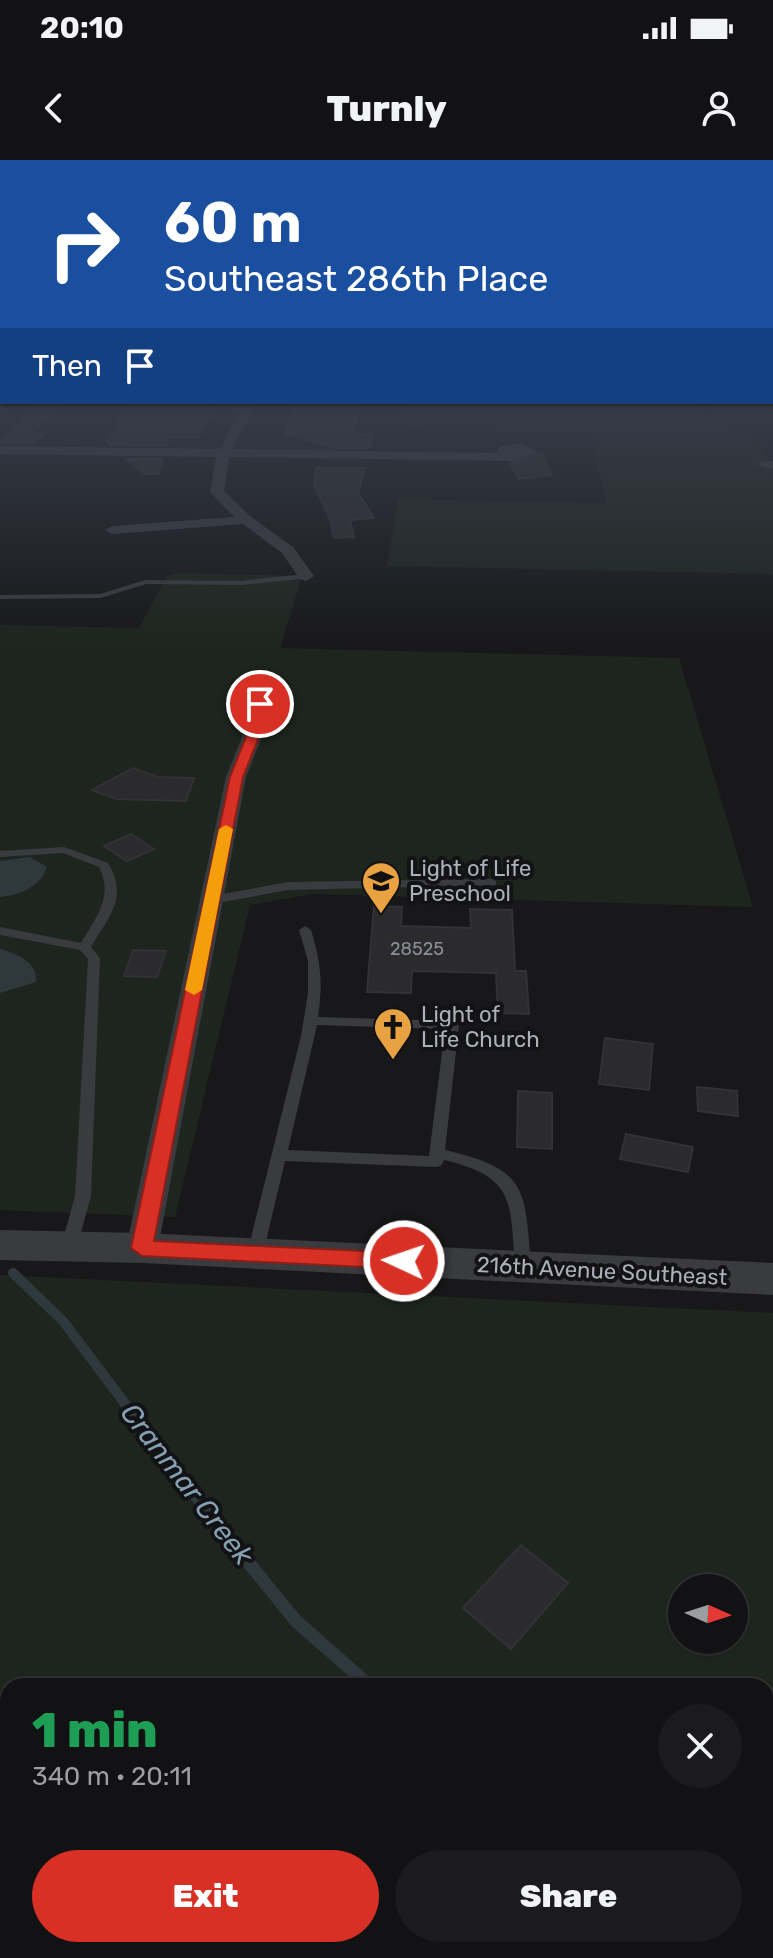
<!DOCTYPE html>
<html lang="en">
<head>
<meta charset="utf-8">
<style>
	:root { --surface:#121214; --page:#1b1b1d; --text:#f1f3f6; --muted:#9c9ea0; --line:#313234; --accent:#d93025 }
	body { margin:0; font-family:Rubik,sans-serif; background:var(--page); color:var(--text); height:100vh; display:flex; flex-direction:column; font-size:30px; white-space:nowrap }
	* { box-sizing:border-box; margin:0 }
	p { font-size:26px; color:var(--muted) }
	.icon { flex:none; width:44px; height:44px; fill:none; stroke:currentColor; stroke-width:2; stroke-linecap:round; stroke-linejoin:round }
	.map { position:relative; flex:1; overflow:hidden }
	.panel { position:absolute; left:0px; top:1518px; width:774px; height:280px; display:flex; flex-direction:column; background:var(--surface); border-radius:24px 24px 0 0; box-shadow:0 2px 6px #0004,0 0 0 2px var(--line) }
	.panel>* { flex:none }
	.top-card { position:absolute; left:0px; top:0px; width:774px; height:244px; box-shadow:0 2px 6px #0004,0 0 0 2px var(--line); background:#1a4fa0; color:#fff; overflow:hidden }
	.needle { width:52px; rotate:93deg }
	.controls { position:absolute; left:668px; top:1414px; display:grid; gap:16px }
	.controls a { display:grid; place-items:center; width:80px; height:80px; border-radius:50%; background:var(--surface); box-shadow:0 2px 6px #0004,0 0 0 2px var(--line); font-size:40px }
	.pin { position:absolute; display:grid; place-items:center; width:68px; height:68px; color:#fff; margin:-34px; border:4px solid #fff; border-radius:50%; box-shadow:0 2px 8px #0007 }
	.me { position:absolute; width:88px; margin:-44px; rotate:273deg; stroke-linejoin:round; filter:drop-shadow(0 0 6px #0008) }
	.turn { display:flex; align-items:center; gap:28px; height:168px; padding:0 32px; font-size:36px }
	.turn .icon { width:104px; height:104px; stroke-width:2.5 }
	.turn b { display:block; font-size:56px; line-height:68px }
	.then { display:flex; align-items:center; height:76px; padding:0 32px; background:#0003; gap:16px; font-size:30px }
	.round { display:grid; place-items:center; flex:none; width:84px; height:84px; border-radius:42px; background:var(--page) }
	.head { display:flex; align-items:center; justify-content:space-between; height:136px; padding:0 32px }
	h1 { font-size:48px; font-weight:800; line-height:60px; color:#1e9e55 }
	.primary-button { display:flex; gap:16px; margin-top:auto; padding:16px 32px }
	.primary-button a { flex:1; height:92px; border-radius:48px; background:var(--accent); color:#fff; font-size:32px; font-weight:800; line-height:92px; text-align:center }
	.primary-button a+a { background:var(--page); color:var(--text) }
	.status { display:flex; justify-content:space-between; align-items:center; height:56px; padding:0 40px; background:var(--surface); direction:ltr }
	.status svg { height:22px; fill:currentColor }
	header { display:flex; justify-content:space-between; align-items:center; height:104px; padding:0 32px; background:var(--surface); font-size:36px; font-weight:800 }
	.map>svg:first-child { display:block }
	.green { fill:#1e251f; fill-rule:evenodd }
	.water { fill:#2f383d }
	.lines { fill:none; stroke-linecap:round; stroke-linejoin:round }
	.stream-far1 { stroke:#2f383d; stroke-width:10 }
	.stream { stroke:#2f383d; stroke-width:13 }
	.building { fill:#2b2b2e; stroke:#323236; stroke-width:2 }
	.service { fill:#393b3f; fill-rule:evenodd }
	.minor { fill:#393b3f; fill-rule:evenodd }
	.tertiary { fill:#393b3f; fill-rule:evenodd }
	.route { fill:#d93025; stroke:#8d1f18; stroke-width:2 }
	.slow { fill:#f59e0b }
	.labels { text-anchor:middle; dominant-baseline:central; stroke-width:8; stroke-linejoin:round; paint-order:stroke }
	.number-label { font-size:18px; fill:#8a8e96 }
	.poi-label { font-size:22px; fill:#abb0b9; stroke:#131315; text-anchor:start }
	.street-label { font-size:22px; fill:#abb0b9; stroke:#131315 }
	.near-water-label { font-size:28px; font-style:italic; fill:#84a0b2; stroke:#131315 }
</style>
</head>
<body>
<div class="status"><b>20:10</b><svg viewBox="0 0 49 12"><path d="M0 12V9h3v3zM5 12V6h3v6zM10 12V3h3v9zM15 12V0h3v12zM26 1h20v11H26zM47 4h2v5h-2z"/></svg></div>
<header><svg class="icon" aria-label="back" viewBox="0 0 24 24"><path d="M15 5l-7 7 7 7"/></svg>Turnly<svg class="icon" aria-label="person" viewBox="0 0 24 24"><circle cx="12" cy="8" r="4"/><path d="M4 21q1-7 8-7t8 7"/></svg></header>
<div class="map">
<svg width="773" height="1798" viewBox="0 0 773 1798">
	<rect width="100%" height="100%" fill="#18181a"/>
	<path class="green" d="M773,236V264L725,263L757,280L773,309V414L387,406L398,339L606,343L590,273L401,270L406,242H687L721,261L707,242H772Z
		M178,413L302,416L280,488L679,498L753,747L313,734L250,745L175,1057L0,1050V465L139,468L167,416Z
		M0,1115L773,1153V1798H0ZM682,1428H734V1480H682ZM8,1526H766V1790H8Z"/>
	<path class="water" d="M30,697L47,707C41,727 19,735 0,737V701Z
		M0,789C16,793 38,802 36,822L0,833Z"/>
	<g class="lines">
		<path class="stream-far1" d="M13,1113L63,1161L205,1350"/>
		<path class="stream" d="M204,1348L296,1461L370,1526
			M754,1790L765,1798"/>
	</g>
	<path class="building" d="M38,242L60,243L32,274H45L31,283H0Z
		M129,246H161L214,249L198,278L169,277L167,285H111L107,281L119,265H114Z
		M294,247H360L352,274H374L370,288H334L285,273Z
		M541,292L552,315L519,319L510,304Z
		M127,299H162L158,314H145Z
		M316,308H365L358,333L374,358L350,360L354,377L334,378L330,359L314,325Z
		M133,608L158,617L194,618L186,641L116,639L92,630Z
		M131,674L154,689L127,701L104,686Z
		M374,746L402,747L401,766L471,768L470,749L512,750L515,811H526L529,854L498,853L496,813L412,811L411,833L367,832Z
		M133,790L166,791L157,817L124,816Z
		M605,878L653,884L649,930L599,924Z
		M697,927L737,931L738,956L698,951Z
		M518,931L552,933V989L517,987Z
		M626,974L693,987L688,1012L620,999Z
		M521,1385L568,1423L511,1489L463,1448Z"/>
	<g class="lines">
		<path class="service" d="M162,242H214L250,250L247,252L214,246L164,245Z
			M306,414H309V418L241,425L146,424L101,438L0,439V435L100,434L145,420L241,421Z
			M64,687L108,703C129,737 109,757 91,787L100,798L91,1036L77,1087L75,1091L69,1093L63,1091L61,1087L75,1036L88,799L80,790L0,775V767L81,783C96,758 114,736 99,707L63,693L0,697V691Z
			M492,719L496,721V725L288,730L212,744L206,740L212,736L288,722Z
			M305,766L311,770C321,802 323,824 318,857L452,861L459,865L445,990C528,1009 525,1029 531,1107L529,1112L523,1113L517,1112L515,1107C510,1042 516,1017 444,1000L441,1006L436,1007L285,1001L263,1094L261,1098L255,1100L249,1098L247,1094L301,876L308,833V801L299,770ZM317,865L445,869L429,996L288,990Z"/>
		<path class="minor" d="M1,240L11,242L0,250V241Z
			M245,242H257L232,289L497,293L499,287L520,283L538,292L513,301L229,297L224,331L250,356L293,387L314,416L306,421L300,419L282,393L243,364L112,374L105,370L112,366L234,357L210,332L216,297L0,294V286L220,289Z
			M773,301V309L758,305L759,302Z
			M235,528L267,540L272,552L246,617L158,1088L154,1097L142,1100L130,1097L126,1088L226,617L252,552L251,547L226,534Z"/>
		<path class="tertiary" d="M0,1070L142,1073L773,1103V1135L142,1103L0,1100Z"/>
	</g>
	<linearGradient id="sky" x2="0" y2="1"><stop stop-color="#0d0d0e"/><stop offset="0.48" stop-color="#373d49"/><stop offset="1" stop-color="#373d49" stop-opacity="0"/></linearGradient>
	<rect width="773" height="487" fill="url(#sky)"/>
	<path class="route" d="M260,540L265,541L269,552L243,617L154,1081L404,1093L415,1101L404,1109L142,1096L131,1088L230,617L256,552L254,544Z"/>
	<path class="slow" d="M226,665L233,669L202,830L194,835L185,830L219,669Z"/>
	<defs>
		<g id="school-pin" transform="scale(2)"><path d="M0 17L-7.5 6A9.5 9.5 0 1 1 7.5 6Z" fill="#e8a241" stroke="#131315"/><path d="M0-5L7-2L0 1L-7-2ZM-4 1L0 2.5L4 1V4Q0 6-4 4Z" fill="#111"/></g>
		<g id="church-pin" transform="scale(2)"><path d="M0 17L-7.5 6A9.5 9.5 0 1 1 7.5 6Z" fill="#e8a241" stroke="#131315"/><path d="M-1.2-6h2.4v3.5h3.3v2.4h-3.3V6h-2.4V-.1h-3.3v-2.4h3.3Z" fill="#111"/></g>
	</defs>
	<g fill-rule="evenodd">
		<use href="#school-pin" x="381" y="721"/>
		<use href="#church-pin" x="393" y="867"/>
	</g>
	<g class="labels">
		<g class="number-label">
			<text x="417" y="789">28525</text>
		</g>
		<g class="poi-label">
			<text x="409" y="708">Light of Life<tspan x="409" dy="25">Preschool</tspan></text>
			<text x="421" y="854">Light of<tspan x="421" dy="25">Life Church</tspan></text>
		</g>
		<g class="street-label">
			<text transform="translate(602 1111) rotate(3)">216th Avenue Southeast</text>
		</g>
		<g class="near-water-label">
			<text transform="translate(187 1324) rotate(52)">Cranmar Creek</text>
		</g>
	</g>
</svg>
<div class="controls">
<a><svg class="needle" viewBox="-14 -14 28 28"><path d="M0-13l5 13h-10z" fill="#e53935"/><path d="M0 13l5-13h-10z" fill="#9c9ea0"/></svg></a>
</div>
<div class="pin" style="left:260px;top:544px;background:#d93025"><svg class="icon" aria-label="arrive" viewBox="0 0 24 24"><path d="M6 21V4h12l-3 4 3 4H6"/></svg></div>
<svg class="me" style="left:404px;top:1101px" viewBox="-20 -20 40 40"><circle r="17" fill="#d93025" stroke="#fff" stroke-width="3"/><path d="M0-11L8 9 0 5-8 9z" fill="#fff"/></svg>
<div class="top-card">
<div class="turn"><svg class="icon" aria-label="right" viewBox="0 0 24 24"><path d="M7 20v-9h11M14 6l5 5-5 5"/></svg><div><b>60 m</b>Southeast 286th Place</div></div>
<div class="then">Then<svg class="icon" aria-label="arrive" viewBox="0 0 24 24"><path d="M6 21V4h12l-3 4 3 4H6"/></svg></div>
</div>
<section class="panel">
<div class="head"><div><h1>1 min</h1><p>340 m · 20:11</p></div><a class="round"><svg class="icon" aria-label="close" viewBox="0 0 24 24"><path d="M6 6l12 12M18 6L6 18"/></svg></a></div>
<div class="primary-button"><a>Exit</a><a>Share</a></div>
</section>
</div>
</body>
</html>
